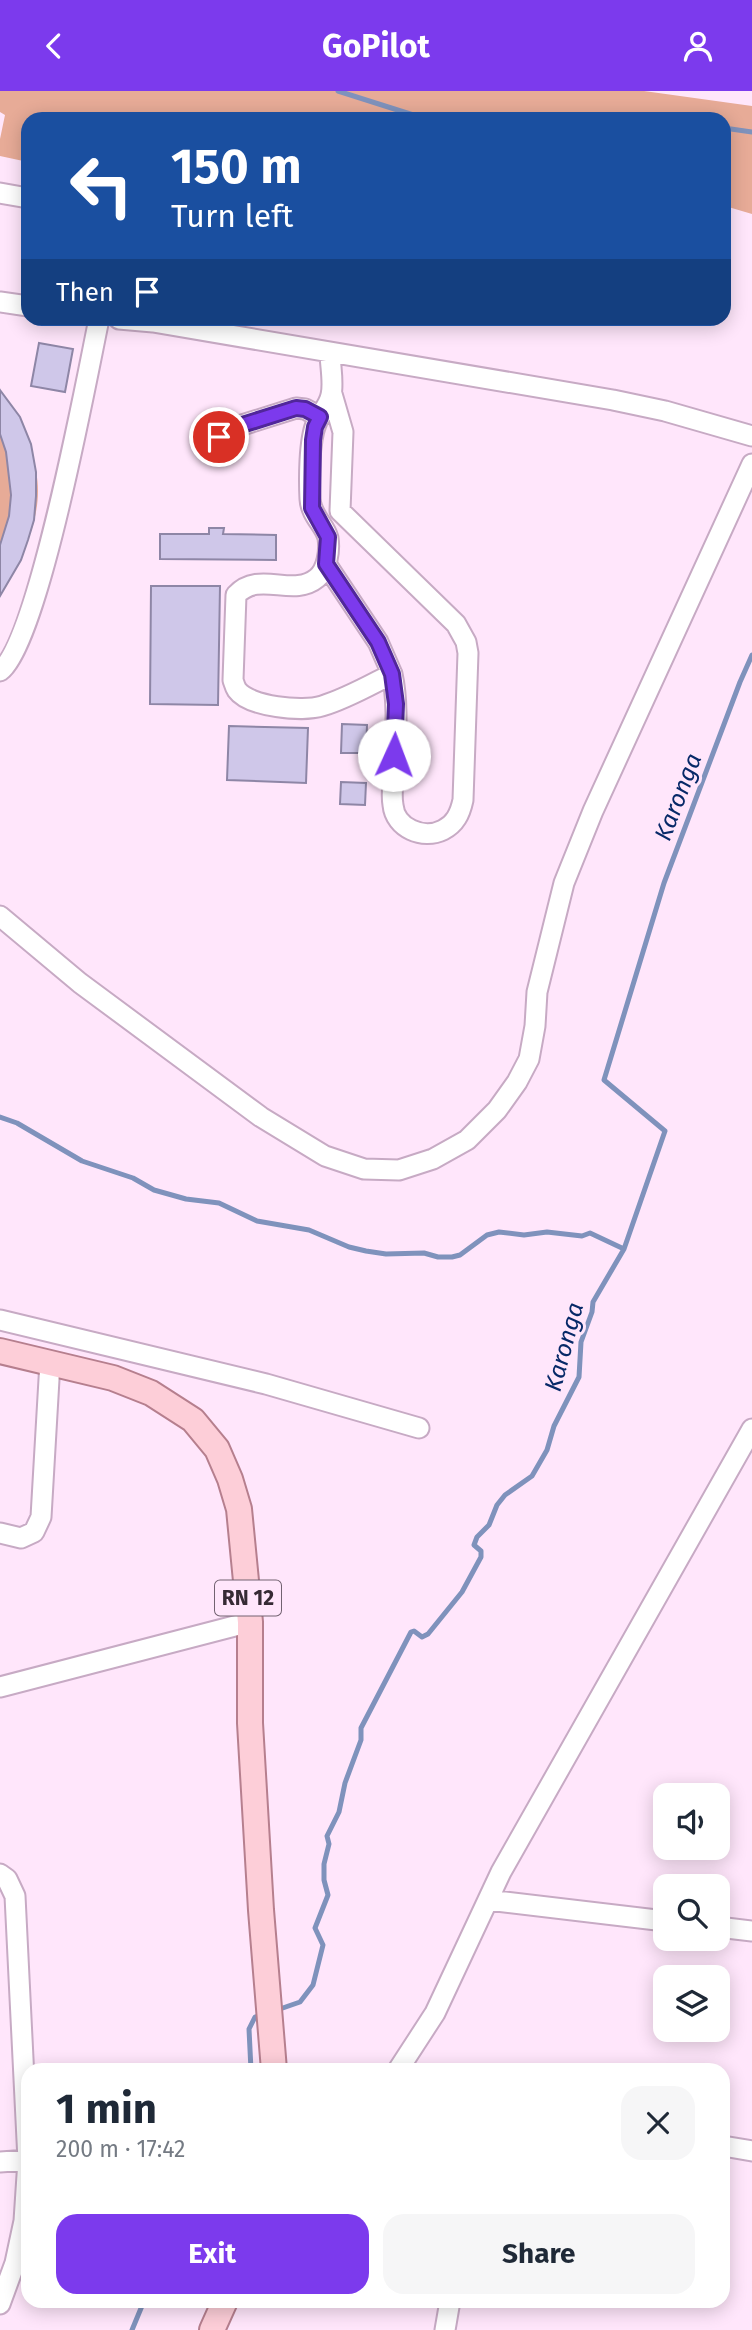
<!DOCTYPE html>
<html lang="en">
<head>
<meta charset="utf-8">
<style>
	:root { --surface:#fff; --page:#f6f6f7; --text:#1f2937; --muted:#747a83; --accent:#7c3aed }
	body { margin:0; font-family:"Fira Sans",sans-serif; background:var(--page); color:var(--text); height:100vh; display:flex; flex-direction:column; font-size:26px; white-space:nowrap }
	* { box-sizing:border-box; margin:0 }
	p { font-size:23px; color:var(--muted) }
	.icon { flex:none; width:38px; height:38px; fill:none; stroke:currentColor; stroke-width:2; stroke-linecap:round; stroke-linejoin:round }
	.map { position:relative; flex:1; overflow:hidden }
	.drawer { position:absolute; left:21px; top:1972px; width:709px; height:245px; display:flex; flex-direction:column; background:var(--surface); border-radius:21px; box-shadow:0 4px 18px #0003 }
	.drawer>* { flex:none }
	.banner { position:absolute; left:21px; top:21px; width:710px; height:214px; border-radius:21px; box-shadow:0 4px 18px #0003; background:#1a4fa0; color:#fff; overflow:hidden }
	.controls { position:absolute; left:653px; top:1692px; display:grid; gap:14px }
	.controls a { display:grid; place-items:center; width:77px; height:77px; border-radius:14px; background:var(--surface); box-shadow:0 4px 18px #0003; font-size:35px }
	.pin { position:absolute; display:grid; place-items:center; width:60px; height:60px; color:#fff; margin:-30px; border:4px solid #fff; border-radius:50%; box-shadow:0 2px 7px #0007 }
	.me { position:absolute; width:77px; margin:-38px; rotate:2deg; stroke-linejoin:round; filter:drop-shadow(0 0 5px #0008) }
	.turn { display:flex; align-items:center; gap:24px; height:147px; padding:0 35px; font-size:32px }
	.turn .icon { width:91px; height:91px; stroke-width:2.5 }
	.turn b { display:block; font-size:49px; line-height:60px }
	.then { display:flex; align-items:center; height:66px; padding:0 35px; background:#0003; gap:14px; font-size:26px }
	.round { display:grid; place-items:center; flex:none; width:74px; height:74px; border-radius:21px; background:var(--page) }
	.overview { display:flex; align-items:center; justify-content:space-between; height:119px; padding:0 35px }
	h1 { font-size:42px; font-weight:700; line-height:52px }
	.primary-button { display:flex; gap:14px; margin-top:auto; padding:14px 35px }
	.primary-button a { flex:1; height:80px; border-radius:21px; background:var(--accent); color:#fff; font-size:28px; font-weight:700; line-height:80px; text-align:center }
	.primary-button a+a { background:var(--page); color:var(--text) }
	header { display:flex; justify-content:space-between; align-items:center; height:91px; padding:0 35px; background:var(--accent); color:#fff; font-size:32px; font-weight:700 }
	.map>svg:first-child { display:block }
	.green { fill:#e7ab97 }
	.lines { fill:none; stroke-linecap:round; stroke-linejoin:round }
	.stream { stroke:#7f92bc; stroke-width:5 }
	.building { fill:#cfc7e9; stroke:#8e86a6; stroke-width:2 }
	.minor-casing { stroke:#c7aac4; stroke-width:23 }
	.major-casing { stroke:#b67f8e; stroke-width:28 }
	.minor { stroke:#fff; stroke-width:19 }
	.major { stroke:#fdced8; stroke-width:24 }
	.route-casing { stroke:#51269a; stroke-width:18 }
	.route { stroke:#7c3aed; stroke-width:12 }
	.labels { text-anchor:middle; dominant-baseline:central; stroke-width:6; stroke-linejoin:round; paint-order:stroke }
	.shield { fill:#ffe6fb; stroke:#726270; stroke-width:2 }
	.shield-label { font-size:21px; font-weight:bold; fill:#362a34 }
	.water-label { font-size:24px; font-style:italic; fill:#072968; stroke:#ffe6fb }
</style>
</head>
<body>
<header><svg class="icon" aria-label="back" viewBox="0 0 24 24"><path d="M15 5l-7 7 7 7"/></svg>GoPilot<svg class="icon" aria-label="person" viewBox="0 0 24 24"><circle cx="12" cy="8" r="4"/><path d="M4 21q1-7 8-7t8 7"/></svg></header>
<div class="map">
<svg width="752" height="2239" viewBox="0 0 752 2239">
	<rect width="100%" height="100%" fill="#ffe6fb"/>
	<path class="green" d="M0,0H644L752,15V123L725,115L724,28H28V71L0,65V48L5,24L0,21Z
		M0,302C8,320 16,338 24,356C28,364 34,372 36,381C45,421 22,471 0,503Z"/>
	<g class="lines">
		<path class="stream" d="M338,0L426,28
			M724,37L752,41
			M0,1026L17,1032L82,1070L133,1087L154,1099L186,1108L219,1112L257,1130L309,1139L349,1156L366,1160L386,1163L424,1162L438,1166H452L460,1164L487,1144L499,1141L524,1144L547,1141L582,1145L590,1142L624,1158
			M277,1919L300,1911L313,1894L323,1854L315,1837L328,1804L324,1789V1773L329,1753L327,1745L339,1721L345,1692L361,1649V1637L411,1541L414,1540L422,1546L428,1543L462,1501L481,1466V1460L474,1454L477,1446L489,1434L497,1414L505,1404L532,1385L547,1359L554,1335L579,1286L581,1251L592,1221L593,1211L624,1158L665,1040L604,989L664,792L740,591L752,564
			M251,1979L249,1938L255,1926L261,1924
			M132,2239L144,2210"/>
	</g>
	<path class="building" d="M39,252L73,258L65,301L31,295Z
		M0,299L20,326L31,353L36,381V405L34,429L28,449L21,469L0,505V454L9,425L11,404L6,361L0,343Z
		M209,437H224L223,443L276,444V469L160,468V443H209Z
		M151,495H220L218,614L150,613Z
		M342,633L367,634L366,662H341Z
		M229,635L308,637L306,692L227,689Z
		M341,691L366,692L365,714L340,713Z"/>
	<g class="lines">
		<g class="minor-casing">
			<path id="minor" d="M0,102L28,107
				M0,211L28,215
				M119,228L153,231L613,309L665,320L752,345
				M332,303L343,341L340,420L456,533L466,551L468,562L463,709C460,723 455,733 443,739C423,749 395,737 393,714C391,703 393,691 394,681C395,649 399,615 392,583
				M216,361L219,346L226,339L296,317L305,318L320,326
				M326,473L378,551L392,583C370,594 346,608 322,615C303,621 249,616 237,599C235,596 234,592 233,589L236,504C259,479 293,507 317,487C327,479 330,460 328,447C325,434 311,425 310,408C309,389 309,350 316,333C320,323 329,315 331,304C334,292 330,274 330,261
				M0,580C38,553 87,285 99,228
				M0,825L80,892L261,1026L325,1065L364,1078L399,1079L433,1068L467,1049L497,1019L517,991L529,968L535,935L537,901L564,792L593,720L752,373
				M0,1229L266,1293L419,1337
				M0,1442L21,1447L34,1441L41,1426L50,1271
				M0,1596L250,1531
				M0,1783L7,1788L15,1805L28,2069L24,2130L15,2172L0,2213
				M488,1809L665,1830
				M718,1836L752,1840
				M398,1979L435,1922L501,1781L752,1338
				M723,2055L752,2060
				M0,2071L28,2069
				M445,2239L450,2210"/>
		</g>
		<g class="major-casing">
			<path id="major" d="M0,1260L113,1287L151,1302L193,1329L217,1358L230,1388L239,1418L250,1531V1632L261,1819L274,1979
				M212,2239L225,2210"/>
		</g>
		<use href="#minor" class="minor"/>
		<use href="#major" class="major"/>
	</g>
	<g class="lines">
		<g class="route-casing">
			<path id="route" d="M219,346L226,339L296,317L305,318L320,326L315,336L313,349L312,417L328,446L326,473L378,551L392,583L396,613L394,664"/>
		</g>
		<use href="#route" class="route"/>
	</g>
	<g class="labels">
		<rect class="shield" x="215" y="1489.5" width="66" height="35" rx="5"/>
		<g class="shield-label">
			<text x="248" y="1507">RN 12</text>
		</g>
		<g class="water-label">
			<text transform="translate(678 706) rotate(-69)">Karonga</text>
			<text transform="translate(564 1256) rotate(-75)">Karonga</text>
		</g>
	</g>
</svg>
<div class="controls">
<a><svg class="icon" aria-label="sound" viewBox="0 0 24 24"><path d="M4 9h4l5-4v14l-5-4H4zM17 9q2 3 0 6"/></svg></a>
<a><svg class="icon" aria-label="search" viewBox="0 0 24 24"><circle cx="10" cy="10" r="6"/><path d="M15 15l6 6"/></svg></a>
<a><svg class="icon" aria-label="layers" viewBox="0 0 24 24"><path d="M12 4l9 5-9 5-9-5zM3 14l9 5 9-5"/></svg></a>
</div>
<div class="pin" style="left:219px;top:346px;background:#d93025"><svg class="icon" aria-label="arrive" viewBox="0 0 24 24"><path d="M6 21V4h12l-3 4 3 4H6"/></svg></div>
<svg class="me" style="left:394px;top:664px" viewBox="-20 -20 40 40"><circle r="19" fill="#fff"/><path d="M0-13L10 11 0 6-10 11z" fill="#7c3aed"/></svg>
<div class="banner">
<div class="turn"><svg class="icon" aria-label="left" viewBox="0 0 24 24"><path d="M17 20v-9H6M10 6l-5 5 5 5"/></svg><div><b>150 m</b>Turn left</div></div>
<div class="then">Then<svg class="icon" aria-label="arrive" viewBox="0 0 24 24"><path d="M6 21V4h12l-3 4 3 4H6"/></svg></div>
</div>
<section class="drawer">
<div class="overview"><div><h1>1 min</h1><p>200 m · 17:42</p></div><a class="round"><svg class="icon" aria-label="close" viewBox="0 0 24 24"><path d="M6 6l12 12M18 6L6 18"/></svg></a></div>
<div class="primary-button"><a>Exit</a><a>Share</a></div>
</section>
</div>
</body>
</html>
